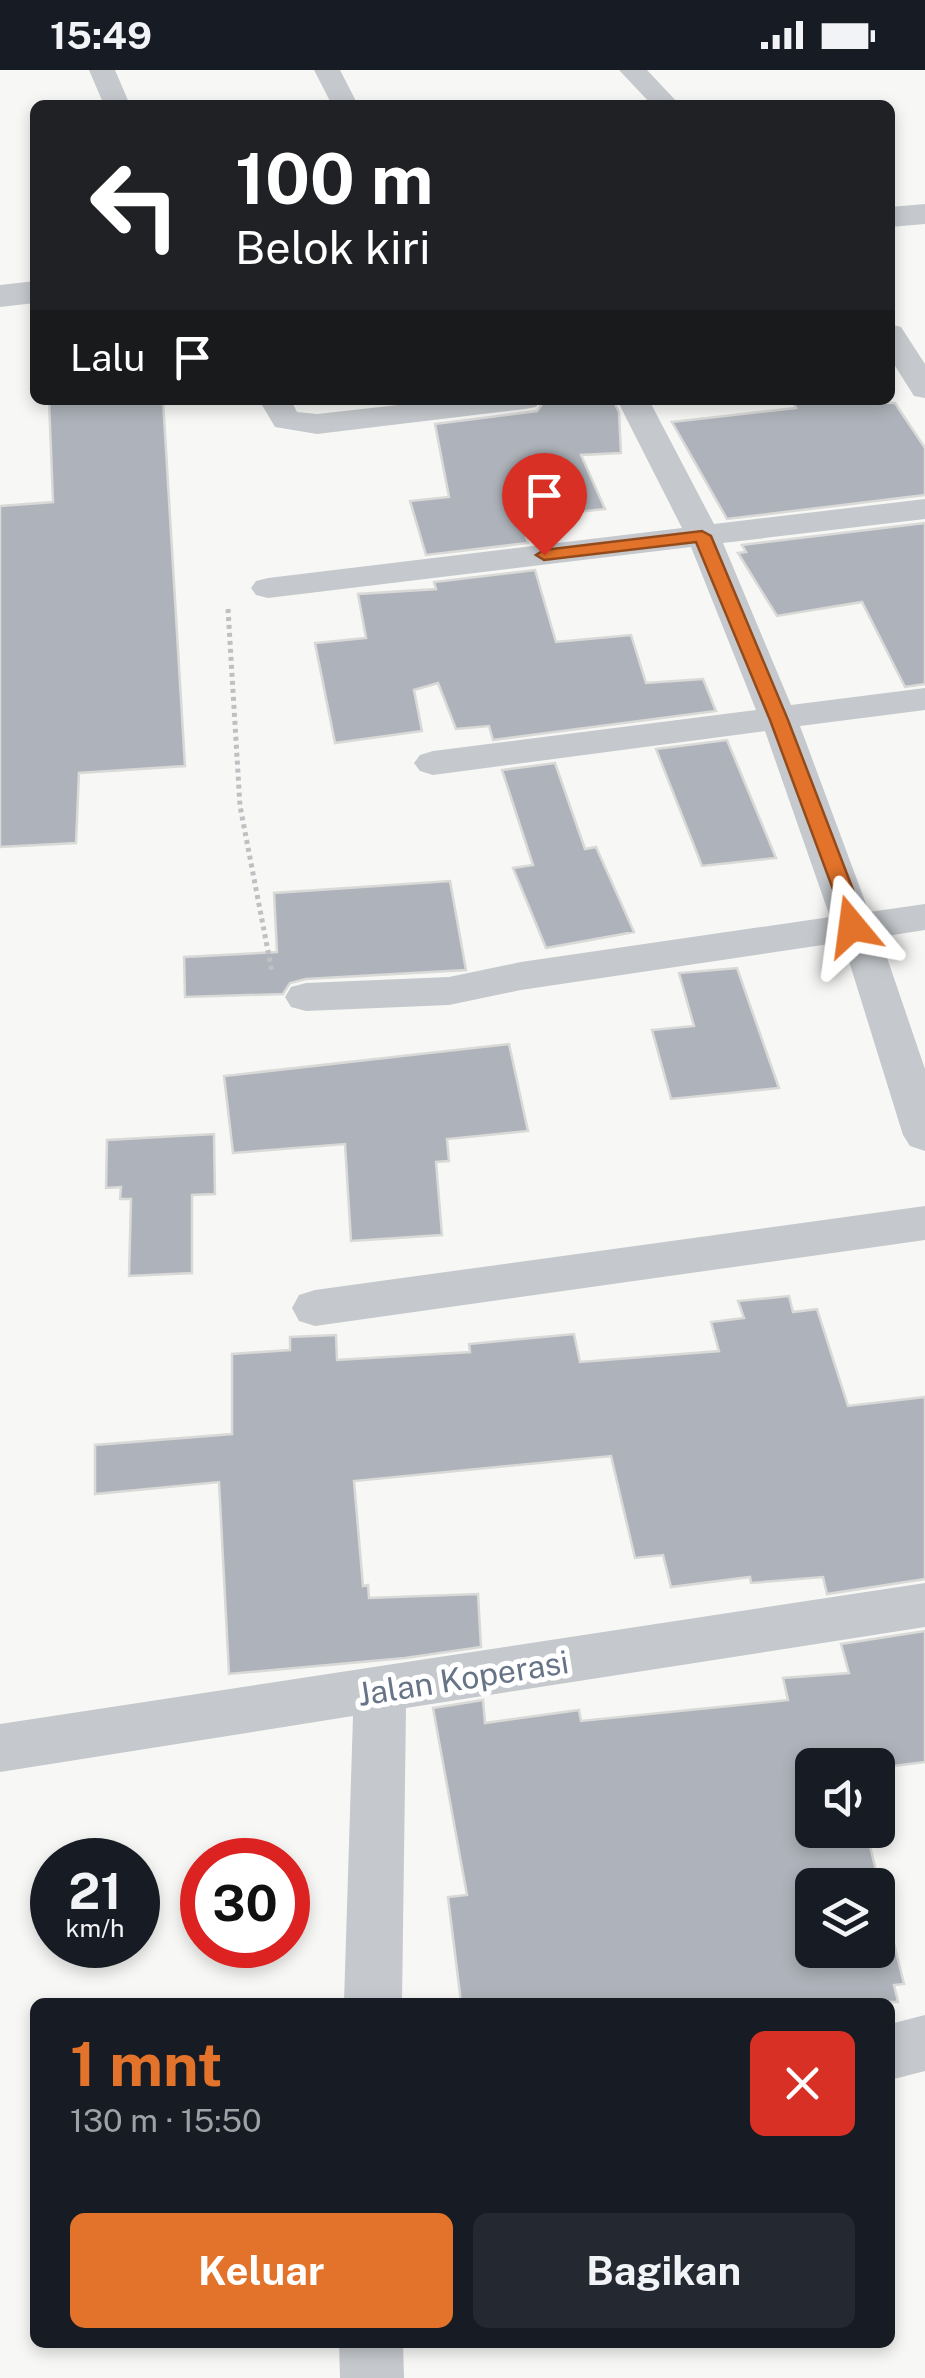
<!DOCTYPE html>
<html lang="id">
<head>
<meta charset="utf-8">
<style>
	:root { --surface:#171b24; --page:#242831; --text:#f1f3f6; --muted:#9ea1a6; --accent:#e3732a }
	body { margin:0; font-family:"Public Sans",sans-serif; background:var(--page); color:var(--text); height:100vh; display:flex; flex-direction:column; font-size:38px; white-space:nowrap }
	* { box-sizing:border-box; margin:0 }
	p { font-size:32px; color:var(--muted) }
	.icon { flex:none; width:55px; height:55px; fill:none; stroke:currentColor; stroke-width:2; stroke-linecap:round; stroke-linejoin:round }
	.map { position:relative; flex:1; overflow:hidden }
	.side { position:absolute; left:30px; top:1928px; width:865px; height:350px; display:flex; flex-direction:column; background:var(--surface); border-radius:15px; box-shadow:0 5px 15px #0003 }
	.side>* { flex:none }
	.top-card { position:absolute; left:30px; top:30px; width:865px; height:305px; border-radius:15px; box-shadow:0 5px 15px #0003; background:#202124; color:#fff; overflow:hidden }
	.fabs { position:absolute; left:795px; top:1678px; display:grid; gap:20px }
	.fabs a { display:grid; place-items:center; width:100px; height:100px; border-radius:15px; background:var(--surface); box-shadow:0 5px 15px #0003; font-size:50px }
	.speed { position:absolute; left:30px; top:1768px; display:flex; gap:20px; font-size:50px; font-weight:700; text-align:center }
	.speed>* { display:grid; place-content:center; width:130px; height:130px; border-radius:50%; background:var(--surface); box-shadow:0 5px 15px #0003; line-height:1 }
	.speed small { font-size:25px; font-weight:400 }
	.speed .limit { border:15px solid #d22; background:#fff; color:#111 }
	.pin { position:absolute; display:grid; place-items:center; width:85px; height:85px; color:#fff; margin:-102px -42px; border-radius:50% 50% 50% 0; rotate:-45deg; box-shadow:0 0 10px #0007 }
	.pin .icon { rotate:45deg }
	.me { position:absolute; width:110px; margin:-55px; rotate:344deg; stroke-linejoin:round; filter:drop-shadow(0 0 8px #0008) }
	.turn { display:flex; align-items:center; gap:35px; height:210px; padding:0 40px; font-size:45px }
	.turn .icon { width:130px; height:130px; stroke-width:2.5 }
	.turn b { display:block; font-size:70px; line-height:85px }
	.then { display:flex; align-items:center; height:95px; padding:0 40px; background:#0003; gap:20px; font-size:38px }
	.round { display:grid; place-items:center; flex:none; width:105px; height:105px; border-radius:15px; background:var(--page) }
	.summary { display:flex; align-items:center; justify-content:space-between; height:170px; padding:0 40px }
	h1 { font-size:60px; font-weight:700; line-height:75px; color:var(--accent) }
	.cta { display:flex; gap:20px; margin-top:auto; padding:20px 40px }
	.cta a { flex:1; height:115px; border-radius:15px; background:var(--accent); color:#fff; font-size:40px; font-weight:700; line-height:115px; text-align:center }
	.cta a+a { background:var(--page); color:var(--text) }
	.status { display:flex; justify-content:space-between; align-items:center; height:70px; padding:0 50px; background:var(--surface); direction:ltr }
	.status svg { height:28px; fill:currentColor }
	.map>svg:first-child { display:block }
	.building { fill:#aeb3bb; stroke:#d9d9d7; stroke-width:2.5; fill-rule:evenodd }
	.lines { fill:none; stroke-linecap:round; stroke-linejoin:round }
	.path { stroke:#bfc0c3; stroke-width:5; stroke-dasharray:4 4; stroke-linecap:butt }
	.minor { fill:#c5c8cc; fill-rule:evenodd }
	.tertiary { fill:#c5c8cc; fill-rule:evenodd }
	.route { fill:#e3732a; stroke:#944b1b; stroke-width:2.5 }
	.labels { text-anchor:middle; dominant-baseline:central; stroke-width:10; stroke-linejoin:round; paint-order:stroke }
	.street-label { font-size:32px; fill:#677386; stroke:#fff }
</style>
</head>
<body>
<div class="status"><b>15:49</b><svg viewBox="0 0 49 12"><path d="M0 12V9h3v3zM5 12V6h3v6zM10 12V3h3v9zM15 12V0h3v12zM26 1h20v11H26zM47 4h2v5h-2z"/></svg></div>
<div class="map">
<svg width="925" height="2308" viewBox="0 0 925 2308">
	<rect width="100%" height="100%" fill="#f7f8f5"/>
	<path class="building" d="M49,330H163L185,696L79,703L76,773L0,777V436L53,432Z
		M545,330H613L619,342L621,383L581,385L605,439L521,448L528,473L426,485L410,431L449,427L435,354L537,341Z
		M792,330L895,333L925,378V425L727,449L672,352L796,338Z
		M925,453V614L905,617L862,532L777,546L738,483L746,482L742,475Z
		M535,500L556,572L631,565L646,613L703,609L716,641L493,670L489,656L456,659L438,613L414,620L422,661L335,673L315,573L366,568L358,524L436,519L434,512Z
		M727,670L776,788L702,796L656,679Z
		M555,693L585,779L596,777L634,862L546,878L513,798L533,795L502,700Z
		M450,811L466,900L306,909L290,913L283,924L185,927L184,887L277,882L274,823Z
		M737,898L779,1018L671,1029L652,960L694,956L679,903Z
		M509,974L528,1061L447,1069L449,1091L436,1092L442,1165L351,1171L345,1074L233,1083L224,1006Z
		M214,1064L215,1124L192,1125V1203L129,1206L131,1129H120L121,1117L106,1118L107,1070Z
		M789,1226L793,1242L817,1239L848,1336L925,1327V1509L827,1524L823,1507L751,1513L750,1507L671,1517L663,1485L635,1488L611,1386L354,1411L363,1516L368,1515L369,1528L478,1524L481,1577L405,1588L229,1604L219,1412L95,1424V1375L232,1364V1284L290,1280V1267L336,1265L337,1290L470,1282L469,1274L574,1264L580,1292L719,1281L711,1252L744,1248L738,1231Z
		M925,1561V1692L878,1698L812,1695V1760H866L904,1914L894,1915L898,1932H461L448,1827L467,1825L433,1638L483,1630L485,1653L579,1640L581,1651L788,1630L783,1608L849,1603L841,1574ZM812,1815H878V1880H812Z"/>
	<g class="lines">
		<path class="path" d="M228,539L240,736L272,902"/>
		<path class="minor" d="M89,0H115L130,35H104Z
			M314,0H340L358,35H332Z
			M619,0H647L680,35H652Z
			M890,254L901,257L925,294V328L914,326L890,288Z
			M259,330H291L297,342L317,344L443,330H541L536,337L525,339L317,364L275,357Z
			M617,330H649L714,454L925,429V449L723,473L791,635L925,618V640L800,656L869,842L925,834V860L880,867L925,999V1081L910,1076L903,1065L843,872L521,920L449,935L306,941L291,937L285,927L291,917L306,913L449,907L521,892L830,847L765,661L433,705L420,701L414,693L420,685L433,681L756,640L691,477L268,528L256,525L251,518L256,511L268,508L682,458Z
			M925,1136V1170L315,1256L299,1251L292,1238L299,1225L315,1220Z
			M925,1513V1557L406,1638L402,1932H344L353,1646L0,1702V1654Z
			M925,1945V2001L890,2010V1954Z
			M339,2272H403L404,2308H340Z"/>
		<path class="tertiary" d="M925,134V154L890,157V137Z
			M35,211V233L0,237V215Z"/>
	</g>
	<path class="route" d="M702,461L711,466L788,650L857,830L862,856L859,860L852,862L842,856L837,830L770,650L696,472L544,490L536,485L544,480Z"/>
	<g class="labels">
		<g class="street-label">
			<text transform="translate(463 1608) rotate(-9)">Jalan Koperasi</text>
		</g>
	</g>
</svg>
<div class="fabs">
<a><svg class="icon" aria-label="sound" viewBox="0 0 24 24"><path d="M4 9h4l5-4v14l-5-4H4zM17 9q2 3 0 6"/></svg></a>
<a><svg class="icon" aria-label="layers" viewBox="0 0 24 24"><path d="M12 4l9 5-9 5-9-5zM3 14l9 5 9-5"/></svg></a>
</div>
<div class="speed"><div>21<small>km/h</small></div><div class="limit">30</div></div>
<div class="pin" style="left:544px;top:485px;background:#d93025"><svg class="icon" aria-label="arrive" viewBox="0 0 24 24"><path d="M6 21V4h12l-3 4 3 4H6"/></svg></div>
<svg class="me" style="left:852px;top:856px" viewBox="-20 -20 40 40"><path d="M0-17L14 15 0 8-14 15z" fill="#e3732a" stroke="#fff" stroke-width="4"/></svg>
<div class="top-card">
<div class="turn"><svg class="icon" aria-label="left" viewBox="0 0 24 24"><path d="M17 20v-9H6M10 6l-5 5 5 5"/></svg><div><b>100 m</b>Belok kiri</div></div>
<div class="then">Lalu<svg class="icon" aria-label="arrive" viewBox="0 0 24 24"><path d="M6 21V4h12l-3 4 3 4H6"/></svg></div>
</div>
<section class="side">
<div class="summary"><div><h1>1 mnt</h1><p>130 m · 15:50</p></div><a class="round" style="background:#d93025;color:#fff"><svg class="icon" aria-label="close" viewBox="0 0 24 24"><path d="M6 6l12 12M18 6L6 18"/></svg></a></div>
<div class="cta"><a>Keluar</a><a>Bagikan</a></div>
</section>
</div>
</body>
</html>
